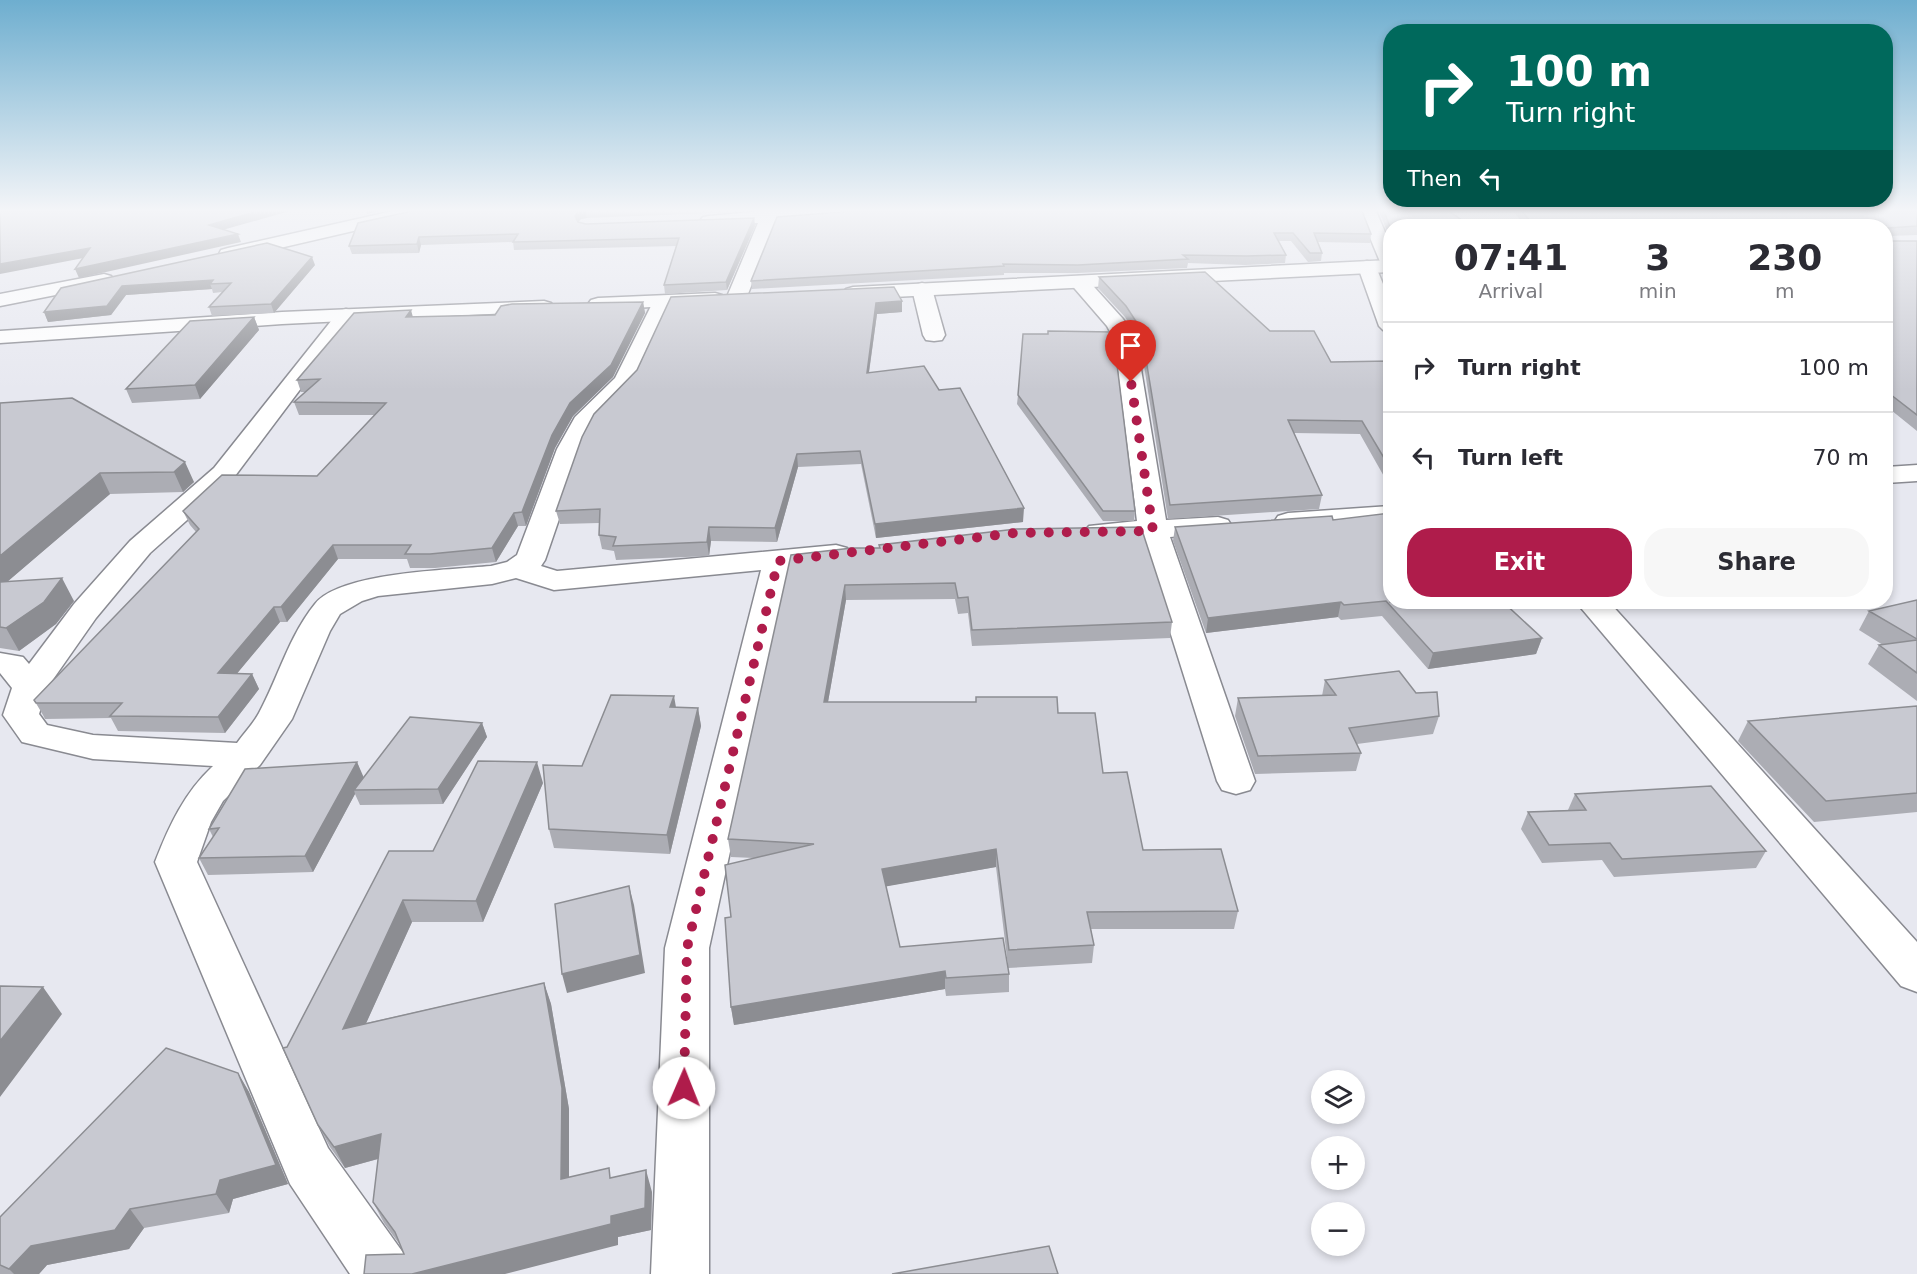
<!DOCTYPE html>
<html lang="en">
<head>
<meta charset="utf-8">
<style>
	:root { --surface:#fff; --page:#f7f7f7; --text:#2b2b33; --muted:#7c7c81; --line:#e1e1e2; --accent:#af1c4b }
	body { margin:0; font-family:"DejaVu Sans",sans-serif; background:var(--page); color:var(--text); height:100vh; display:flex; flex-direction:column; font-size:22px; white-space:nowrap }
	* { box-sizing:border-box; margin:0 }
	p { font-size:20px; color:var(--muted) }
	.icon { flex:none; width:33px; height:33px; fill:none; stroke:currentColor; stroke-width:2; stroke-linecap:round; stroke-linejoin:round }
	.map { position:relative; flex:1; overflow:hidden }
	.details { position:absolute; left:1383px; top:219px; width:510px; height:390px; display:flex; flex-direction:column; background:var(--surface); border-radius:24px; box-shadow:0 3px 9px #0003 }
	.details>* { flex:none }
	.top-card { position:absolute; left:1383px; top:24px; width:510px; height:183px; border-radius:24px; box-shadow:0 3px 9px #0003; background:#00695c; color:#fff; overflow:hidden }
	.controls { position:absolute; left:1311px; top:1070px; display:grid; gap:12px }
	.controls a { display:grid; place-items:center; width:54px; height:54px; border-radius:50%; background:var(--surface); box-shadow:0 3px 9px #0003; font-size:30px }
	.pin { position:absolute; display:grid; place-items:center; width:51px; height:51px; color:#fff; margin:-62px -26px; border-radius:50% 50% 50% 0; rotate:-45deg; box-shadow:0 0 6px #0007 }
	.pin .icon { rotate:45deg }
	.me { position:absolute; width:66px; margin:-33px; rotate:1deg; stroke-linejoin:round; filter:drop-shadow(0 0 4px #0008) }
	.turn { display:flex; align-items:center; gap:21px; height:126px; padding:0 24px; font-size:27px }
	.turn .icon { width:78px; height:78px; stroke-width:2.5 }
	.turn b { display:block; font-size:42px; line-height:51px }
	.then { display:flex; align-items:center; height:57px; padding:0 24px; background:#0003; gap:12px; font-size:22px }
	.eta { display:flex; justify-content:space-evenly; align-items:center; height:102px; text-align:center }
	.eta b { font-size:36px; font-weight:600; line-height:42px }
	.cta { display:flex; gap:12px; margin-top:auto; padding:12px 24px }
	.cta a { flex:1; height:69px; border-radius:24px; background:var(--accent); color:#fff; font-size:24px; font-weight:600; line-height:69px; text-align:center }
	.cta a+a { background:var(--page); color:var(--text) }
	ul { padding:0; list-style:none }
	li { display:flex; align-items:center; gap:18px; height:90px; padding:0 24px; border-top:2px solid var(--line) }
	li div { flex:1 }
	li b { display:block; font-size:22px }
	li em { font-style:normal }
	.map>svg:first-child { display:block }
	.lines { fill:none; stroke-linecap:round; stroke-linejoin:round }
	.minor-casing { stroke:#898a91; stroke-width:3 }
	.tertiary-casing { stroke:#898a91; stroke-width:3 }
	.minor { fill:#fff; fill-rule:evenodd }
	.tertiary { fill:#fff; fill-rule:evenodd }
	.wall { fill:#acadb4; fill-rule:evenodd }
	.shaded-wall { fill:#8c8d92 }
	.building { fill:#c8c9d1; stroke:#8c8d92; stroke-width:1.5 }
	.route { stroke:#af1c4b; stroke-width:10; stroke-dasharray:0 18 }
</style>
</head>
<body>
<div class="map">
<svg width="1917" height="1274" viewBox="0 0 1917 1274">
	<rect width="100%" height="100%" fill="#e7e8f0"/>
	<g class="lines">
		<g class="minor-casing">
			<path id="minor" d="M393,211H426L418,216L228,260L221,258L219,254L221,250L228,248Z
				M763,211H876L868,216L776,222L746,299L743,303H729L726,299L758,223L709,226L703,225L700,221L703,217L709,216Z
				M1359,211H1376L1390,244V270L1383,268L1381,264Z
				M1367,261L1374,263L1376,267L1390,301V332L1383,330L1379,326L1358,267L1360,263Z
				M104,274L111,276L114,280L111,284L0,306V294Z
				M1079,276L1086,278L1123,319L1136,339L1166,520L1218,517L1228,520L1232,526L1228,532L1170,537L1255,781L1250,790L1236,794L1222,790L1217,781L1141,539L1099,541L1089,538L1084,532L1089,526L1137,521L1114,339L1107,326L1069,282L1072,278Z
				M922,283L929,285L932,289L945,335L942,340L934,341L926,340L923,335L912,289L915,285Z
				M663,296L670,298L673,302L637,381L595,425L583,449L545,560L541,566L557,571L836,545L847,548L851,554L847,560L792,567L709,948V1274H651L665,948L761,570L554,590L516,578L492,584L378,596L362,601L340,614L330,631L292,719L260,765L223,801L211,822L197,862L328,1148L404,1254L413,1274H350L290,1184L155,862C169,826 184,793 213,766L93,759L22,742L3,715L12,688L0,673V653L23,657L29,664L74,604L130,541L214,468L339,311L346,309L353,311L356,315L353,319L232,480L150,553L96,618L47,688L39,714L47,725L93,735L237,743C244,733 253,724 259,713C278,678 289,636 315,604C340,572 450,570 491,566L507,562L517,555L557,449L575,417L615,378L653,302L656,298Z
				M1917,465V481L1886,483V467Z
				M1390,506V524L1288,531L1278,528L1274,522L1278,516L1288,513Z
				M1576,602H1609L1917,942V992L1901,986Z"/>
		</g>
		<g class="tertiary-casing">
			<path id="tertiary" d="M1390,260V272L853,299L846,297L843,293L846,289L853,287Z
				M715,293L722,295L725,299L722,303L598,310L591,308L588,304L591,300L598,298Z
				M544,301L551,303L554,307L551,311L282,324L0,343V331L282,312Z"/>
		</g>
		<use href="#minor" class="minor"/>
		<use href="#tertiary" class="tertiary"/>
	</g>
	<path class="wall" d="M412,211H761L587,218L581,219L578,222L586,224L754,218L755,226L727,290L665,294L664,285L676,246L514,250L513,242L421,245L419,253L352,254L349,246Z
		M854,211L1371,234L1370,243L1317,242L1322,253L1321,261L1308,262L1291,241H1279L1286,255L1285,263L1245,265L1188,263L1187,268L1077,273H1004V275L752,289L751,281Z
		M1379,211H1449L1390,226V239Z
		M1513,211H1917V235L1888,236V239L1890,241H1917V431L1886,406V226H1525Z
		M315,265L274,313L212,316L209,307L222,292L213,293L212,289L126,295L111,315L48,322L44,312L61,288Z
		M1099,277L1270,331L1331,362L1390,361V487L1360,434L1294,433L1322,495L1319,509L1168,519L1140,340L1125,317L1098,288Z
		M671,297L902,312L877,314L869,373L1023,522L876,538L861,464L798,467L777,542L711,541L709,556L616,560L614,551L602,549L599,535V523L560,524L556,511L637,370Z
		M643,302L645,313L613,377L573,416L555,448L526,526H518L496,562L435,568H410L407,559H338L287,622H280L237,673L252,674L259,689L225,733L118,731L111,718L45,719L43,715L34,700L196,532L190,525L183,511L317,476L374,415H299L294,402L306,392H301L297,380L412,317L495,315Z
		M254,317L259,330L200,399L132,403L126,389Z
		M1018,395L1135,511L1134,521H1103L1017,404Z
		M72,398L194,482L183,492L110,494L8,581L74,601L56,624L19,651L0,648V403Z
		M1333,520L1390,602H1507H1504L1542,638L1536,654L1428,669L1382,616L1341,620L1338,617L1206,633L1173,541L1175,527Z
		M879,545L1172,622L1170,638L972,646L968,613L958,614L955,599L846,600L828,702L1058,713L1103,773L1143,850L1238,911L1234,929H1091L1094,945L1092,963L1008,968L1009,974V992L946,996L945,989L734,1025L731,1007V917L754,858L731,857L728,839L791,555L879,548ZM996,867L1008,966L900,947L886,886Z
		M1917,600V701L1868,664L1879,645H1883L1859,630L1869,611Z
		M1325,680L1416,693L1439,716L1433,734L1357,744L1361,753L1356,771L1255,774L1235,716L1238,698L1322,696Z
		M1917,706V812L1814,822L1738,741L1748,721Z
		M676,708H698L701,726L670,854L554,848L549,829L582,766Z
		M482,723L487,737L443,804L360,805L355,794L313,872L208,875L199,858L213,837L209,829L357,762L363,778Z
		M543,783L483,922H412L366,1023L544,983L551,1004L569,1109V1177H612L652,1192L651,1230L618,1237V1245L404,1254L400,1245L384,1223L373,1202L378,1159L345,1168L330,1147L318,1125L287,1047L433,851Z
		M1575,794L1766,851L1756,868L1614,877L1602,860L1542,863L1521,829L1528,812L1568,810Z
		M238,1073L249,1092L288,1184L233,1199L229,1213L144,1228L129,1249L47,1265L39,1274H0V1217Z"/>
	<path class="shaded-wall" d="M258,211H290L212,233L209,225Z
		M366,211H380L367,214Z
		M579,211H586L587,218L581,219L576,224L575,216Z
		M754,218L755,226L727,290L726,282Z
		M238,234L241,242L79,278L75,269Z
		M419,237L421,245L419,253L417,244Z
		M90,248L94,256L0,274V264Z
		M312,257L315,265L274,313L271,304Z
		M213,280L210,284L212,289L126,295L111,315L48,322L44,312L122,286Z
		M902,301V312L877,314L867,385V373L876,303Z
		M643,302L645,313L613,377L573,416L555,448L526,526L522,512L552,435L570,403Z
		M411,310L414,321L406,317Z
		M254,317L259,330L200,399L195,385Z
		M797,454L798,467L777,542L775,528Z
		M185,462L194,482L183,492L174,472Z
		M100,473L110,494L0,588V556Z
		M1024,508L1023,522L876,538L875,524Z
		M514,513L518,526L496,562L492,548Z
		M709,527L711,541L709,556L707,542Z
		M333,545L338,559L287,622L281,607Z
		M62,578L74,601L56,624L19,651L6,628Z
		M845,585L846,600L825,719L824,702Z
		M1341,602L1338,617L1206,633L1208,618Z
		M274,607L280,622L225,688L218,673Z
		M1542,638L1536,654L1428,669L1433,653Z
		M252,674L259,689L225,733L218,717Z
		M674,696L677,713L670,707Z
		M698,708L701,726L670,854L667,835Z
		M482,723L487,737L443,804L438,789Z
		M357,762L364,778L354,790L355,794L313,872L305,856Z
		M537,762L543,783L483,922L476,901Z
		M996,849V867L883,887L882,869Z
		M629,886L634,905L645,973L567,993L562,974Z
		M403,900L412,922L354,1050L343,1029Z
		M945,971V989L734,1025L731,1007Z
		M544,983L551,1004L569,1109V1200L561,1179Z
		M43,987L62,1014L0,1097V1041Z
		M238,1073L249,1092L288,1184L233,1199L229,1213L216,1194Z
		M381,1134L392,1155L345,1168L334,1147Z
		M646,1170L652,1192L651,1230L618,1237V1245L505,1274H412L611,1216Z
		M130,1209L144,1228L129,1249L47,1265L39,1274H14L9,1269L31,1246Z"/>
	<path class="building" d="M0,211H258L209,225L238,234L75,269L90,248L0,264Z
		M412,211H579L575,216L578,222L586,224L754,218L726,282L664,285L679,238L513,242L518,234L419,237L417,244L349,246L358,223Z
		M854,211H1362L1371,234L1314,233L1322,253H1310L1293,233H1274L1286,255L1247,256L1183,255L1188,259L1078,265L1003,264L1004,266L751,281L777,217Z
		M1384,211H1449L1470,226H1390V227Z
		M1522,211H1917V226L1888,228V239L1890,241H1917V415L1886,391V226H1534Z
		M267,243L312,257L271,304L209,307L231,283L210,284L213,280L122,286L107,306L44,312L61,288Z
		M1205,272L1270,331H1314L1331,362L1390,361V468L1362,421L1288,420L1322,495L1170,505L1141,329L1126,306L1099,277Z
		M894,287L902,301L876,303L867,373L924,366L939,390L960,388L1024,508L875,524L860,451L797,454L775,528L709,527L707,542L613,546L616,537L599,535L600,509L556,511L582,437L594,414L637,370L671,297Z
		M643,302L611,365L570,403L552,435L522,512L514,513L492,548L430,554H405L411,545H333L281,607H274L218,673L252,674L218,717L110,716L122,703H36L34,700L199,529L183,511L222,475L317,476L386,403L294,402L320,379L297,380L354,313L411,310L406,317L495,315L501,306L512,304Z
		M254,317L195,385L126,389L190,321Z
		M1048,331L1113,332L1135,511H1103L1018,395L1023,334H1048Z
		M72,398L185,462L174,472L100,473L0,556V403Z
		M1390,513V602H1503L1542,638L1433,653L1386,601L1344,605L1341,602L1208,618L1175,527L1332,516L1333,520Z
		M1141,527L1172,622L972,630L968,597L958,598L955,583L845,585L824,702H976V697H1057L1058,713H1095L1103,773L1127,772L1143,850L1221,849L1238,911L1087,912L1094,945L1009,950L996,849L882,869L900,947L1003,938L1009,974L946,978L945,971L731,1007L725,918L731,917L725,865L814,844L728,839L791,555L852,548H880L879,545L1016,529Z
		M62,578L44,602L6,628L0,627V582Z
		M1917,600V639L1869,611Z
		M1917,640V673L1879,645Z
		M1399,671L1416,693L1437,692L1439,716L1349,728L1361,753L1258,756L1238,698L1336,695L1325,680Z
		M611,695L674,696L670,707L698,708L667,835L549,829L543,765L582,766Z
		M1917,706V793L1826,801L1748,721Z
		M410,717L482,723L438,789L354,790Z
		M478,761L537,762L476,901L403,900L343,1029L544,983L562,1088L561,1179L609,1168L610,1178L646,1170L645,1208L611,1216V1224L412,1274H364L366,1255L404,1254L395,1232L373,1202L381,1134L334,1147L318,1125L283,1048L287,1047L389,851H433Z
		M357,762L305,856L199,858L219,828L209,829L245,769Z
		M1711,786L1766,851L1622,859L1610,843L1549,845L1528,812L1586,810L1575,794Z
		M629,886L640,955L562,974L555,904Z
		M0,986L43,987L0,1041Z
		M166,1048L238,1073L276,1165L220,1180L216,1194L130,1209L115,1230L31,1246L9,1269L0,1265V1217Z
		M1049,1246L1058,1274H892Z"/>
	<linearGradient id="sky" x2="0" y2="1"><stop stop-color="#6eaecf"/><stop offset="0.54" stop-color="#f4f5f8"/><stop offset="1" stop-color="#f4f5f8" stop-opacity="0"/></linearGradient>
	<rect width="1917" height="390" fill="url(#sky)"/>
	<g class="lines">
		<path class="route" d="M684,1088L687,948L778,561L1015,533L1153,531L1131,382"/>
	</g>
</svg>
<div class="controls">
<a><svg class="icon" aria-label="layers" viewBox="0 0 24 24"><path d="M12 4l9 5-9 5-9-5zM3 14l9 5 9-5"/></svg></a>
<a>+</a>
<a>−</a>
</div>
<div class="pin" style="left:1131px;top:382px;background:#d93025"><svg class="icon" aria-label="arrive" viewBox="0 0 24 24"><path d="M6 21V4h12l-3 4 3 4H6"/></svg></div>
<svg class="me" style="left:684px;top:1088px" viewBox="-20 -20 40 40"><circle r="19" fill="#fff"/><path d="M0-13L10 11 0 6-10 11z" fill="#af1c4b"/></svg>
<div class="top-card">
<div class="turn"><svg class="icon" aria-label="right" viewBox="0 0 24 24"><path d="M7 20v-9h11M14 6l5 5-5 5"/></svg><div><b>100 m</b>Turn right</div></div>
<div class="then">Then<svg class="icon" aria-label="left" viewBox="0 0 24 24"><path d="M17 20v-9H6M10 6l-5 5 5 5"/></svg></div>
</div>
<section class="details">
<div class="eta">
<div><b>07:41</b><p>Arrival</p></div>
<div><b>3</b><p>min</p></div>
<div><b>230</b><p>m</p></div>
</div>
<ul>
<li><svg class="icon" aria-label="right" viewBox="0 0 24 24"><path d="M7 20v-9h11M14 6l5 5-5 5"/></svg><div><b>Turn right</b></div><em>100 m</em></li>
<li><svg class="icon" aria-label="left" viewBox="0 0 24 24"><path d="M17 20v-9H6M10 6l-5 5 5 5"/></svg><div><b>Turn left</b></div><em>70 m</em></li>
</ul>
<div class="cta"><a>Exit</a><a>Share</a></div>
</section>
</div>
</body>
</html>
